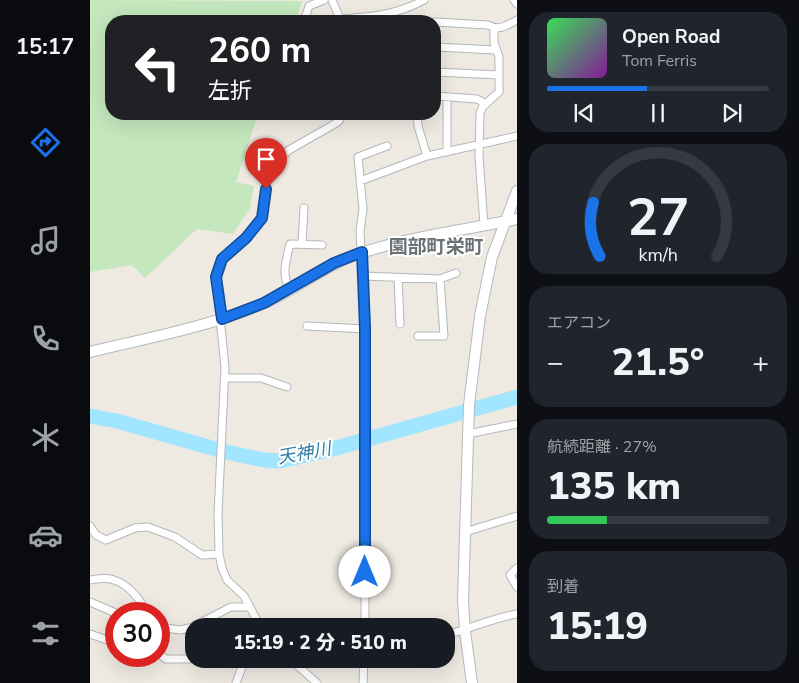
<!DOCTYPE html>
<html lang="ja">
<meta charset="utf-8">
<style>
:root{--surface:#171b24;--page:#20242c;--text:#f1f3f6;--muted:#9ea1a6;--line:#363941;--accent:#1a73e8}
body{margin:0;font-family:"Nunito Sans","Noto Sans JP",sans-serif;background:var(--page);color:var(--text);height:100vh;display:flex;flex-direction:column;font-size:19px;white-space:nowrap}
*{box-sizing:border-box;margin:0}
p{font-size:16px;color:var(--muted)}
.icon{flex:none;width:28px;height:28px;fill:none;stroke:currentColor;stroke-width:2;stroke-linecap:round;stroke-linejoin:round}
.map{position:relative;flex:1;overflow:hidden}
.drawer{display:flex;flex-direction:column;gap:12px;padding:12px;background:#0d0f14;width:282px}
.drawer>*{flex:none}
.banner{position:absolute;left:15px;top:15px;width:336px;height:105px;border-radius:20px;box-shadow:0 5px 20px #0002;background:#202124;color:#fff;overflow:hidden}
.speed{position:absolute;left:15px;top:602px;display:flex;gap:10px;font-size:25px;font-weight:700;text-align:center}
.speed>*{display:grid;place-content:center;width:65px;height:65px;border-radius:50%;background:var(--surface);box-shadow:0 5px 20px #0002;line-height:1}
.speed .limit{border:8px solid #d22;background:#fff;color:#111}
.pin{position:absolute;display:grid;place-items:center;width:42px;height:42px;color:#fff;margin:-51px -21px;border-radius:50% 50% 50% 0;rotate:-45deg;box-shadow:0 0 5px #0007}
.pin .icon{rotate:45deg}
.me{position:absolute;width:55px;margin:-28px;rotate:0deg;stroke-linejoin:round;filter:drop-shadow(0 0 4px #0008)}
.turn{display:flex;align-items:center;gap:18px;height:105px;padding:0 20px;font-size:22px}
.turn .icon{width:65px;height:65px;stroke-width:2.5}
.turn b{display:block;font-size:35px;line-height:42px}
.big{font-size:38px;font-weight:800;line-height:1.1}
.drawer .tile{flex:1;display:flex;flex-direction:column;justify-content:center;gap:8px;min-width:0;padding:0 18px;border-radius:20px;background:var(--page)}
.drawer .dial{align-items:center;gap:0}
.dial svg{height:130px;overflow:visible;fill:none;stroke:var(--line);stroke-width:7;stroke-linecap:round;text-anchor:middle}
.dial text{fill:var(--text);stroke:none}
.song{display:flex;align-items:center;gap:15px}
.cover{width:60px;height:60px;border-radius:8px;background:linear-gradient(135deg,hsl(130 70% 55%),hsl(290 70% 35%))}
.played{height:5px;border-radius:2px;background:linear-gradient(90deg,var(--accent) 45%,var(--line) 45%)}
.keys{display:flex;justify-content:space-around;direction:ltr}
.heat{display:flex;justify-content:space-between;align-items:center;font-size:28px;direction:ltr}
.charge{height:8px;border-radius:4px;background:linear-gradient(90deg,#34c759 27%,var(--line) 0)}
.trip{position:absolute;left:95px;top:618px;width:270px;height:50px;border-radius:20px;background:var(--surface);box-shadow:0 5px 20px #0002;font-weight:800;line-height:50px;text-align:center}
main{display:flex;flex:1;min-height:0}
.dock{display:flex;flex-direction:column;width:90px;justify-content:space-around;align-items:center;background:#090b0e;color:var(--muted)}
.dock .icon{width:35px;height:35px}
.dock .selected{color:var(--accent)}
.dock b{font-size:22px;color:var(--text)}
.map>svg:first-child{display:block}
.green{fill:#c4e7bd}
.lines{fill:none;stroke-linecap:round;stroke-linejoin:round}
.river{stroke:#a1e5ff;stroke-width:15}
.street-casing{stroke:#b3b7ba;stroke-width:9}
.secondary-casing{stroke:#b4b9bd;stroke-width:12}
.street{stroke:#fff;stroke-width:7}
.secondary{stroke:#fff;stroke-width:10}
.route-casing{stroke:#114b97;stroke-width:12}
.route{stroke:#1a73e8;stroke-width:9}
.labels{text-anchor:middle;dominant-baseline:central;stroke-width:4;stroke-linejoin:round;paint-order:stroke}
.water-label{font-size:18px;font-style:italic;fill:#347da4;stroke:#fff}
.quarter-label{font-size:19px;font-weight:bold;fill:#6b7276;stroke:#fff}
</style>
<main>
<nav class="dock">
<b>15:17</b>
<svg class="icon selected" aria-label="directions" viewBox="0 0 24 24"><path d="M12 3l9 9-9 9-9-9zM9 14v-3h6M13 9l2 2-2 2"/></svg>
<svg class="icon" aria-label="music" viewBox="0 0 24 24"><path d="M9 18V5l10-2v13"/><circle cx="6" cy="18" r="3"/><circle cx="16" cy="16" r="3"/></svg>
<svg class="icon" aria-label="phone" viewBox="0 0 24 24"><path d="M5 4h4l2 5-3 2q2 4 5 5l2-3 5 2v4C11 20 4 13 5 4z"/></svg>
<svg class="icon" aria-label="climate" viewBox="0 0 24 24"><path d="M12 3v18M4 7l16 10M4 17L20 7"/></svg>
<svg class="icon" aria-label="car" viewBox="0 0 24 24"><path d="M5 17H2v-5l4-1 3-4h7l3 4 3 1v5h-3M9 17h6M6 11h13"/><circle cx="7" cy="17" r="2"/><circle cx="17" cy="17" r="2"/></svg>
<svg class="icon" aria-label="filters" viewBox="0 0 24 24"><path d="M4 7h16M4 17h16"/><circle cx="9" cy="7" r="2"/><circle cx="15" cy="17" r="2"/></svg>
</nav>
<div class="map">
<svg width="427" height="683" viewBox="0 0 427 683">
<rect width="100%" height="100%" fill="#eeeae2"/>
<path class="green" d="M0,0L212,1L208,15L192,17L191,21H21V114H168L146,182L164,186L160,208L143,234L107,229L55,278L42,265L0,272Z"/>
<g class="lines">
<path class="river" d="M0,416L27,421L136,452L174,460L190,461L239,450L427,397"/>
<defs>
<path id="street" d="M242,0L251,21
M424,0L427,4
M250,19C280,17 307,15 334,0
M214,21L219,6L234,0
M345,22L398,25C409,31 416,26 427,20
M345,47L406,50
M345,72L409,75
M345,96L387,99L396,104
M357,98V152
M327,114L328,126L337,156
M270,181L337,156L427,136
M394,226L389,156L390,113L393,106L409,92V57L404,43V28
M212,244L214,208
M273,276L350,279L366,273
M308,278L310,324
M200,290C191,274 196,261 200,244L232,245
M217,326L275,329
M328,336H354L350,279
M134,378H171L197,387
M378,434L427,424
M0,526L6,535L16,540L45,528L58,527L85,537L112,555L129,554
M375,532L427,516
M427,568L420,575L427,587
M0,580C7,579 17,577 24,580C37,584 53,600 55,614
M0,602L28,614
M104,626L141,607H159
M170,626L154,596L137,580L132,568L129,554L128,513L135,368L126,277L132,259L156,238L172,218L178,175L184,164L199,150L248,122L253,114
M275,626V329L270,231L273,209L268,157L297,146
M69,627L90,630L104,627
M0,634L26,643
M356,635C380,629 402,618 427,614
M69,654L76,659H100L103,627
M200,659L227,683
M146,683L155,659
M273,683L274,659"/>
<path id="secondary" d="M0,352C57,338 118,327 172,304C208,289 237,263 274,252C323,236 376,230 427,219
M382,683L375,631L373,601L379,405L390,316L402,257L427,191"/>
</defs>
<use href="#street" class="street-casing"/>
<use href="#secondary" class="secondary-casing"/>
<use href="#street" class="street"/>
<use href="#secondary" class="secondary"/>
</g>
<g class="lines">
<defs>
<path id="route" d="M176,189L172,218L156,238L132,259L126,277L132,319L174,303L244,263L272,252L275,328V572"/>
</defs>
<use href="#route" class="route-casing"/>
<use href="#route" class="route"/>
</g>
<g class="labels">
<g class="water-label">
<text transform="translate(214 453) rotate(-10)">天神川</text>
</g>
<g class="quarter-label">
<text x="346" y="247">園部町栄町</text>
</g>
</g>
</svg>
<div class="speed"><div class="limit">30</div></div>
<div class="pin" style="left:176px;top:189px;background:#d93025"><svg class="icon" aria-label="arrive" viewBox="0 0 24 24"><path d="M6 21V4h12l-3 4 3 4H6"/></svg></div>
<svg class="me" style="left:275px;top:572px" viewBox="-20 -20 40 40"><circle r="19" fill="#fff"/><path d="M0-13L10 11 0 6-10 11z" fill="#1a73e8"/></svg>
<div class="trip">15:19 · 2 分 · 510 m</div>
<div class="banner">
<div class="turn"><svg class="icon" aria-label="left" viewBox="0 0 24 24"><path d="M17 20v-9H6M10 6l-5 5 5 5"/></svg><div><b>260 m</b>左折</div></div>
</div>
</div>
<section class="drawer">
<div class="tile">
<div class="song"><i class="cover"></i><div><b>Open Road</b><p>Tom Ferris</p></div></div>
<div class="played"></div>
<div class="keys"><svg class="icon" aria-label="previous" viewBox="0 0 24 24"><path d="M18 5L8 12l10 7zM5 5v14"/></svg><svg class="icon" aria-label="pause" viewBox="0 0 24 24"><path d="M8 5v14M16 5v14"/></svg><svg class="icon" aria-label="next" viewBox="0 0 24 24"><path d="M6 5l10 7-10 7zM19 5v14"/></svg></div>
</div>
<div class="tile dial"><svg viewBox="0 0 100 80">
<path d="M14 69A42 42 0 1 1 86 69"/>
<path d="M14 69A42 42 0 0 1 10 36" stroke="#1a73e8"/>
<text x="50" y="56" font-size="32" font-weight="700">27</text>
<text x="50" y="72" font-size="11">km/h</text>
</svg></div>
<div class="tile"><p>エアコン</p>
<div class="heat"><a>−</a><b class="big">21.5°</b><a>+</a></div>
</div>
<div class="tile"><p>航続距離 · 27%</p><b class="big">135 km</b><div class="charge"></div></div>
<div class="tile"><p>到着</p><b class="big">15:19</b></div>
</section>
</main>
